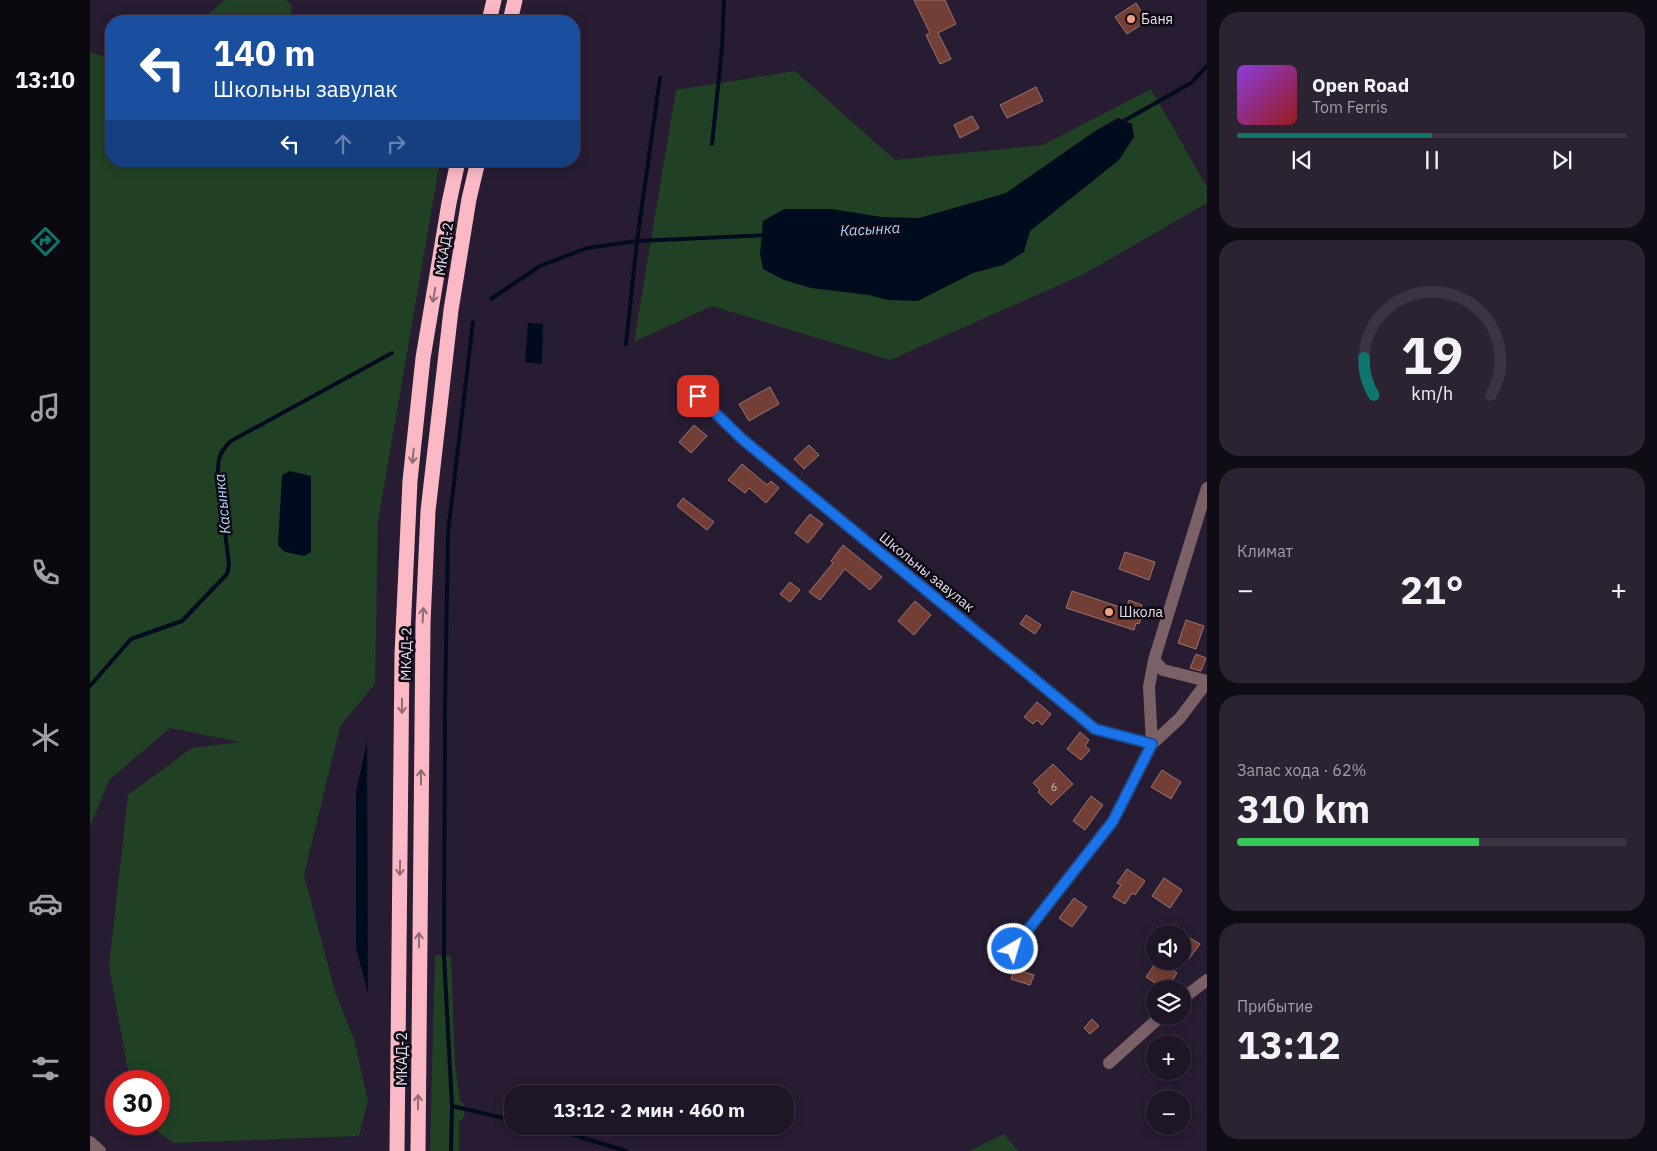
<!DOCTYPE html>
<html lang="ru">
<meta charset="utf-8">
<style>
:root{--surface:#1e1526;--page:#2b2232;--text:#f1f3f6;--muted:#a19fa7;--line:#3c3443;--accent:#0f766e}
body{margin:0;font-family:"IBM Plex Sans",sans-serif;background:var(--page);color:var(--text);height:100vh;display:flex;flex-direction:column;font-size:19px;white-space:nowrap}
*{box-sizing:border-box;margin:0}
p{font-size:16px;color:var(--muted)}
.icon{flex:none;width:28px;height:28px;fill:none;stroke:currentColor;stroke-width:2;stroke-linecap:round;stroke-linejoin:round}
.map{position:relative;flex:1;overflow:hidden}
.panel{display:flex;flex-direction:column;gap:12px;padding:12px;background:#100c15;width:450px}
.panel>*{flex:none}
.guide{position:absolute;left:15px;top:15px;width:475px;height:152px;border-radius:20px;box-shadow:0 2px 12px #0003,0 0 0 1px var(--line);background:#1a4fa0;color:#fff;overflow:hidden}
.buttons{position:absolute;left:1056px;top:925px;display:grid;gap:10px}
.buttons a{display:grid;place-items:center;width:45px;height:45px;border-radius:50%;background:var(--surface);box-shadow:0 2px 12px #0003,0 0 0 1px var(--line);font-size:25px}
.speed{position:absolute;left:15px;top:1070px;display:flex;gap:10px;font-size:25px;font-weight:700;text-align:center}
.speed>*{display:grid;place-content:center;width:65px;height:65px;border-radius:50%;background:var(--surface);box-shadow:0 2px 12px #0003,0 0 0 1px var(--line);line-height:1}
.speed .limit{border:8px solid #d22;background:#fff;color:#111}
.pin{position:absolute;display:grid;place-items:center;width:42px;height:42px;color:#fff;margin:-21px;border-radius:10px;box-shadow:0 2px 8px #0006}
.me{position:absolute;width:55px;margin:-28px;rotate:38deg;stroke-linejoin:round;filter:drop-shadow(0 0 4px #0008)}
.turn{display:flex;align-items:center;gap:18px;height:105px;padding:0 25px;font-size:22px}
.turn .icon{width:65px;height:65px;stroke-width:2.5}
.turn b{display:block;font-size:35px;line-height:42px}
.lanes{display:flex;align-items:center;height:48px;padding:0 25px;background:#0003;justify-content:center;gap:25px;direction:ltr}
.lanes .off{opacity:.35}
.big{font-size:38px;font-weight:700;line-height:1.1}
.panel .widget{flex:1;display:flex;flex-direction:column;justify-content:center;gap:8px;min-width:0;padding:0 18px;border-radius:20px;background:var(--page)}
.panel .dial{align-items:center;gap:0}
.dial svg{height:130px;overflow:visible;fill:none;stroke:var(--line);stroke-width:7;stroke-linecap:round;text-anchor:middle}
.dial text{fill:var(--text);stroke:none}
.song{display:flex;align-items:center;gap:15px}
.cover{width:60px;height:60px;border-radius:8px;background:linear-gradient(135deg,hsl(270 70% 55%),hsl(0 70% 35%))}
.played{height:5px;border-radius:2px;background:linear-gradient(90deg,var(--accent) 50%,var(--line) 50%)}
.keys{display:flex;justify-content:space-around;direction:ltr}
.heat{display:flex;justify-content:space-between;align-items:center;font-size:28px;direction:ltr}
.charge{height:8px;border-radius:4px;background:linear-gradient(90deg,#34c759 62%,var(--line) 0)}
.trip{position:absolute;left:414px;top:1085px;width:290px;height:50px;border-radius:20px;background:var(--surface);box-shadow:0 2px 12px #0003,0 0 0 1px var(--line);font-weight:700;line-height:50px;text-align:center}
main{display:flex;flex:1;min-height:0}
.menu{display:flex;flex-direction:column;width:90px;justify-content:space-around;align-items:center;background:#0c080f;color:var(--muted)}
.menu .icon{width:35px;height:35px}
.menu .current{color:var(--accent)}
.menu b{font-size:22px;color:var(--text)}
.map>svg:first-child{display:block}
.green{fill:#214124}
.water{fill:#000c1e}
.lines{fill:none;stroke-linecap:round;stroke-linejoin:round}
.stream{stroke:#000c1e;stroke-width:4}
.building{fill:#733e35;stroke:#97756f}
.minor{stroke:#7b6166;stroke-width:12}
.highway{stroke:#fab9c4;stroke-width:15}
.oneway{stroke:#906a74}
.route-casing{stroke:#114b97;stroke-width:12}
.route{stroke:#1a73e8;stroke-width:9}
.poi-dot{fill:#f39f82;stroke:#0e0913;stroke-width:2}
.labels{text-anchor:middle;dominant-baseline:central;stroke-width:5;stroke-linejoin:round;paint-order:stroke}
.number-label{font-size:11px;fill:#c8b6bf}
.poi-label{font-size:14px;fill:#e5deed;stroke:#0e0913;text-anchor:start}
.street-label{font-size:14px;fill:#e5deed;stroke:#0e0913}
.water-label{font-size:15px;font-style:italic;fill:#b1d5fa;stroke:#0e0913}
</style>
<main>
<nav class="menu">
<b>13:10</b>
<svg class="icon current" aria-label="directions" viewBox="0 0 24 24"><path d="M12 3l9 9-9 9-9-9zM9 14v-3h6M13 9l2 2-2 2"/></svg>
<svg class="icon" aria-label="music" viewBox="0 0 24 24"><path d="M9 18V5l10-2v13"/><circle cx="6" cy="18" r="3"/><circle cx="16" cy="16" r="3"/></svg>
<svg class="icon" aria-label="phone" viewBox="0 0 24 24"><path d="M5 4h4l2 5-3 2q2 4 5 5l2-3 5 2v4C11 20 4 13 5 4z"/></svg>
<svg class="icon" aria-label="climate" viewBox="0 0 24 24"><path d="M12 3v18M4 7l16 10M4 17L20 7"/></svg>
<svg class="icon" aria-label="car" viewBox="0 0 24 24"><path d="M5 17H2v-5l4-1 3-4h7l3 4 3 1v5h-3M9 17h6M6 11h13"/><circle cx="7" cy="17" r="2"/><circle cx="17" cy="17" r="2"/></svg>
<svg class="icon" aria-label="filters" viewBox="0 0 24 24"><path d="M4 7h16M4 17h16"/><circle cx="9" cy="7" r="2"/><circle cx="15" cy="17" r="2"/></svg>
</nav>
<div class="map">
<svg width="1117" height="1151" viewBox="0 0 1117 1151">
<rect width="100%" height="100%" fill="#281c33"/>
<path class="green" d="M135,0H197L202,6L200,21H110Z
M0,52L21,59V161H350L288,521L285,684L250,726L214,875L245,992L264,1039L278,1101L269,1136L83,1143L58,1124H69V1081H40L19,966L38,795L102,748L150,742L80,728L19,780L0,827Z
M705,71L805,160L953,145L1061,89L1117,187V203L994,274L800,360L622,306L544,342L586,90Z
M345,955L361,956L365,1064L370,1101L374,1104V1117L369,1122V1151H340Z
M914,1134L928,1151H879Z"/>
<path class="water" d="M1028,118L1042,124L1044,137L1029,160L940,231L934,252L913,265L883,273L828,301L797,300L779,295L721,288L694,280L673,269L670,254L673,221L694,209H742L792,217L829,218L916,193L1005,131Z
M438,323L453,324L452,364L435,362Z
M200,471L221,476V552L214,556L195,552L188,545L192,475Z
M277,742L278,993L266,948V792Z"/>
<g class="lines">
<path class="stream" d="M1032,122L1101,83L1117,66
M622,144L632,48L634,0
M401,299L450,266L497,248L547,241L677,235
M536,344L547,241L570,78
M0,686L41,639L92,621L137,574L139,565L128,472C128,457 130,452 141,441L302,353
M362,1106L422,1120
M448,1126L477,1133L536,1151
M361,1151L362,1106L354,956L355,708L358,533L383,322"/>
</g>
<path class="building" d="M824,0H855L866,24L848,33L861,59L850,64L836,35L840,33Z
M1046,3L1057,21L1037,34L1025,17Z
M946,87L953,101L917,118L910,105Z
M882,116L889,128L870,138L864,125Z
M680,387L689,404L659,421L649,404Z
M604,425L617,436L601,453L589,442Z
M719,445L729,455L714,469L704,459Z
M652,464L677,485L681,481L689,488L676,503L659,488L655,493L638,480Z
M593,498L624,522L617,530L587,506Z
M720,514L733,524L718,543L705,533Z
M753,545L792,577L780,590L755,569L730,600L719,592L743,563L741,561Z
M1035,552L1065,562L1059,580L1029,569Z
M700,582L710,590L700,602L690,594Z
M982,591L1036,609L1039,600L1052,605L1049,614L1052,615L1049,624L1046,623L1044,630L976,608Z
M825,601L841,615L824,635L808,621Z
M936,615L951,625L945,634L930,624Z
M1096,620L1114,626L1106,649L1088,643Z
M1106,654L1116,658L1111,671L1100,668Z
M947,702L961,714L952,725L947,720L943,724L934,717Z
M990,732L999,740L995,746L1000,750L991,760L977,749Z
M963,764L983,784L961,805L948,792L950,790L943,783Z
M1072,770L1091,782L1081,799L1061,787Z
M1001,796L1013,805L995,830L983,821Z
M1037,869L1055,881L1045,895L1042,893L1035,904L1023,897L1031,885L1027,883Z
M1074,878L1092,890L1080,908L1062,896Z
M984,898L997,907L982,927L969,918Z
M1092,933L1110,944L1099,959L1092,955Z
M1067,961H1069L1087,973L1077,989H1074L1056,977Z
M924,969L944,975L940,985L921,979Z
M1002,1019L1009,1026L1000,1034L994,1028Z"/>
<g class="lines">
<path class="minor" d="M608,396L652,439L1005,729L1062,744
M1064,660L1073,670L1117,681
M1062,744L1090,718L1117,682
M923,949L1023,821L1062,744L1059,687L1064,660L1117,488
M1092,999L1117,980
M1019,1063L1071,1016
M0,1142L10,1151"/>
<path class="highway" d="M399,21L404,0
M420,21L425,0
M307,1151L312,654L320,481L333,358L359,203L368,161
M328,1151L333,623L338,511L361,310L379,199L388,161"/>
</g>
<defs><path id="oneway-shaft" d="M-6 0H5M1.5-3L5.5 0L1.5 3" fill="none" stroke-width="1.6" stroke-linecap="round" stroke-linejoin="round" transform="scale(1.25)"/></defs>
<g class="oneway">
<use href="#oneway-shaft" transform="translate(344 295) rotate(100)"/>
<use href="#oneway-shaft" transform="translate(323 456) rotate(96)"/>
<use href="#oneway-shaft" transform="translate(333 615) rotate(-87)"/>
<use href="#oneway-shaft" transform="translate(312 706) rotate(90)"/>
<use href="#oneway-shaft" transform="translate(331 777) rotate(-90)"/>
<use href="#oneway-shaft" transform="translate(310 868) rotate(91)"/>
<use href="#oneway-shaft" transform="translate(329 940) rotate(-90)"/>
<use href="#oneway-shaft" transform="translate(328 1102) rotate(-90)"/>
</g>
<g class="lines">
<defs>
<path id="route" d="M608,396L652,439L1005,729L1062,744L1023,821L923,949"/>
</defs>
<use href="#route" class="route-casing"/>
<use href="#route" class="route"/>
</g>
<g class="poi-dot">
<circle cx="1041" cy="19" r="5"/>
<circle cx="1019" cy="612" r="5"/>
</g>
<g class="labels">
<g class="number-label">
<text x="964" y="787">6</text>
</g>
<g class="poi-label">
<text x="1051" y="19">Баня</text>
<text x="1029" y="612">Школа</text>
</g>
<g class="street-label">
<text transform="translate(354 249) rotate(-81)">МКАД-2</text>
<text transform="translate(837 572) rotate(39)">Школьны завулак</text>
<text transform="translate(316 654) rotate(-89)">МКАД-2</text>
<text transform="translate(312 1059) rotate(-90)">МКАД-2</text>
</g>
<g class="water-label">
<text transform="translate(780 229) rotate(-3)">Касынка</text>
<text transform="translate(132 504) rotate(-96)">Касынка</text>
</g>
</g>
</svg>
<div class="buttons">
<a><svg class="icon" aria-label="sound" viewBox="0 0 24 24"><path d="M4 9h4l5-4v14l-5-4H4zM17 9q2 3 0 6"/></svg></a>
<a><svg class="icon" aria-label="layers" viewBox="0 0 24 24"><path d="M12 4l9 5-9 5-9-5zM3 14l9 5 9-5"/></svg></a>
<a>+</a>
<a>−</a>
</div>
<div class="speed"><div class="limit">30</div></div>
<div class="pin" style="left:608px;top:396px;background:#d93025"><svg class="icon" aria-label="arrive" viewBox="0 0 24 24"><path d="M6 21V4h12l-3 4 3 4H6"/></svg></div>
<svg class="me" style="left:923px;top:949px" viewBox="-20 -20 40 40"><circle r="17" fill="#1a73e8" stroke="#fff" stroke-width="3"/><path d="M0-11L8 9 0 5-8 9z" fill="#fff"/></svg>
<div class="trip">13:12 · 2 мин · 460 m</div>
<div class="guide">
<div class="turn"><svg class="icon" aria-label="left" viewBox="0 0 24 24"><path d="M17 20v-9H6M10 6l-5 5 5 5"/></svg><div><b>140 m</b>Школьны завулак</div></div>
<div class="lanes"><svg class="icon" aria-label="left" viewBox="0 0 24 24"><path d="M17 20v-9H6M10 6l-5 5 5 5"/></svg><svg class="icon off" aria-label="ahead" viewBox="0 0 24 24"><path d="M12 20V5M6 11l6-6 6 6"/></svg><svg class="icon off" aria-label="right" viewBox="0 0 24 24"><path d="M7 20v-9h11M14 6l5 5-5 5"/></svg></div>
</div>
</div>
<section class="panel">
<div class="widget">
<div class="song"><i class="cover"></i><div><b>Open Road</b><p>Tom Ferris</p></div></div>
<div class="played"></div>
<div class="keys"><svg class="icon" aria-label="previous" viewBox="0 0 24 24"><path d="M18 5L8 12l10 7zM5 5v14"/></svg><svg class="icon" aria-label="pause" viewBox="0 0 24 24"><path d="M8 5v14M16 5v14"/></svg><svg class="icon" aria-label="next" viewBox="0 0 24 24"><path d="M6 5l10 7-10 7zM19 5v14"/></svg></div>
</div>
<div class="widget dial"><svg viewBox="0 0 100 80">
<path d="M14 69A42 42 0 1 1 86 69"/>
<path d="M14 69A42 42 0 0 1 8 46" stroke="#0f766e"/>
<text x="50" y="56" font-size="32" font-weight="700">19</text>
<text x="50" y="72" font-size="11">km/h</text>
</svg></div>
<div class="widget"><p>Климат</p>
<div class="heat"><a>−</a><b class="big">21°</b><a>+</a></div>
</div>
<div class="widget"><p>Запас хода · 62%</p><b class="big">310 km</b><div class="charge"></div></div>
<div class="widget"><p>Прибытие</p><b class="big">13:12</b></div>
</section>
</main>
